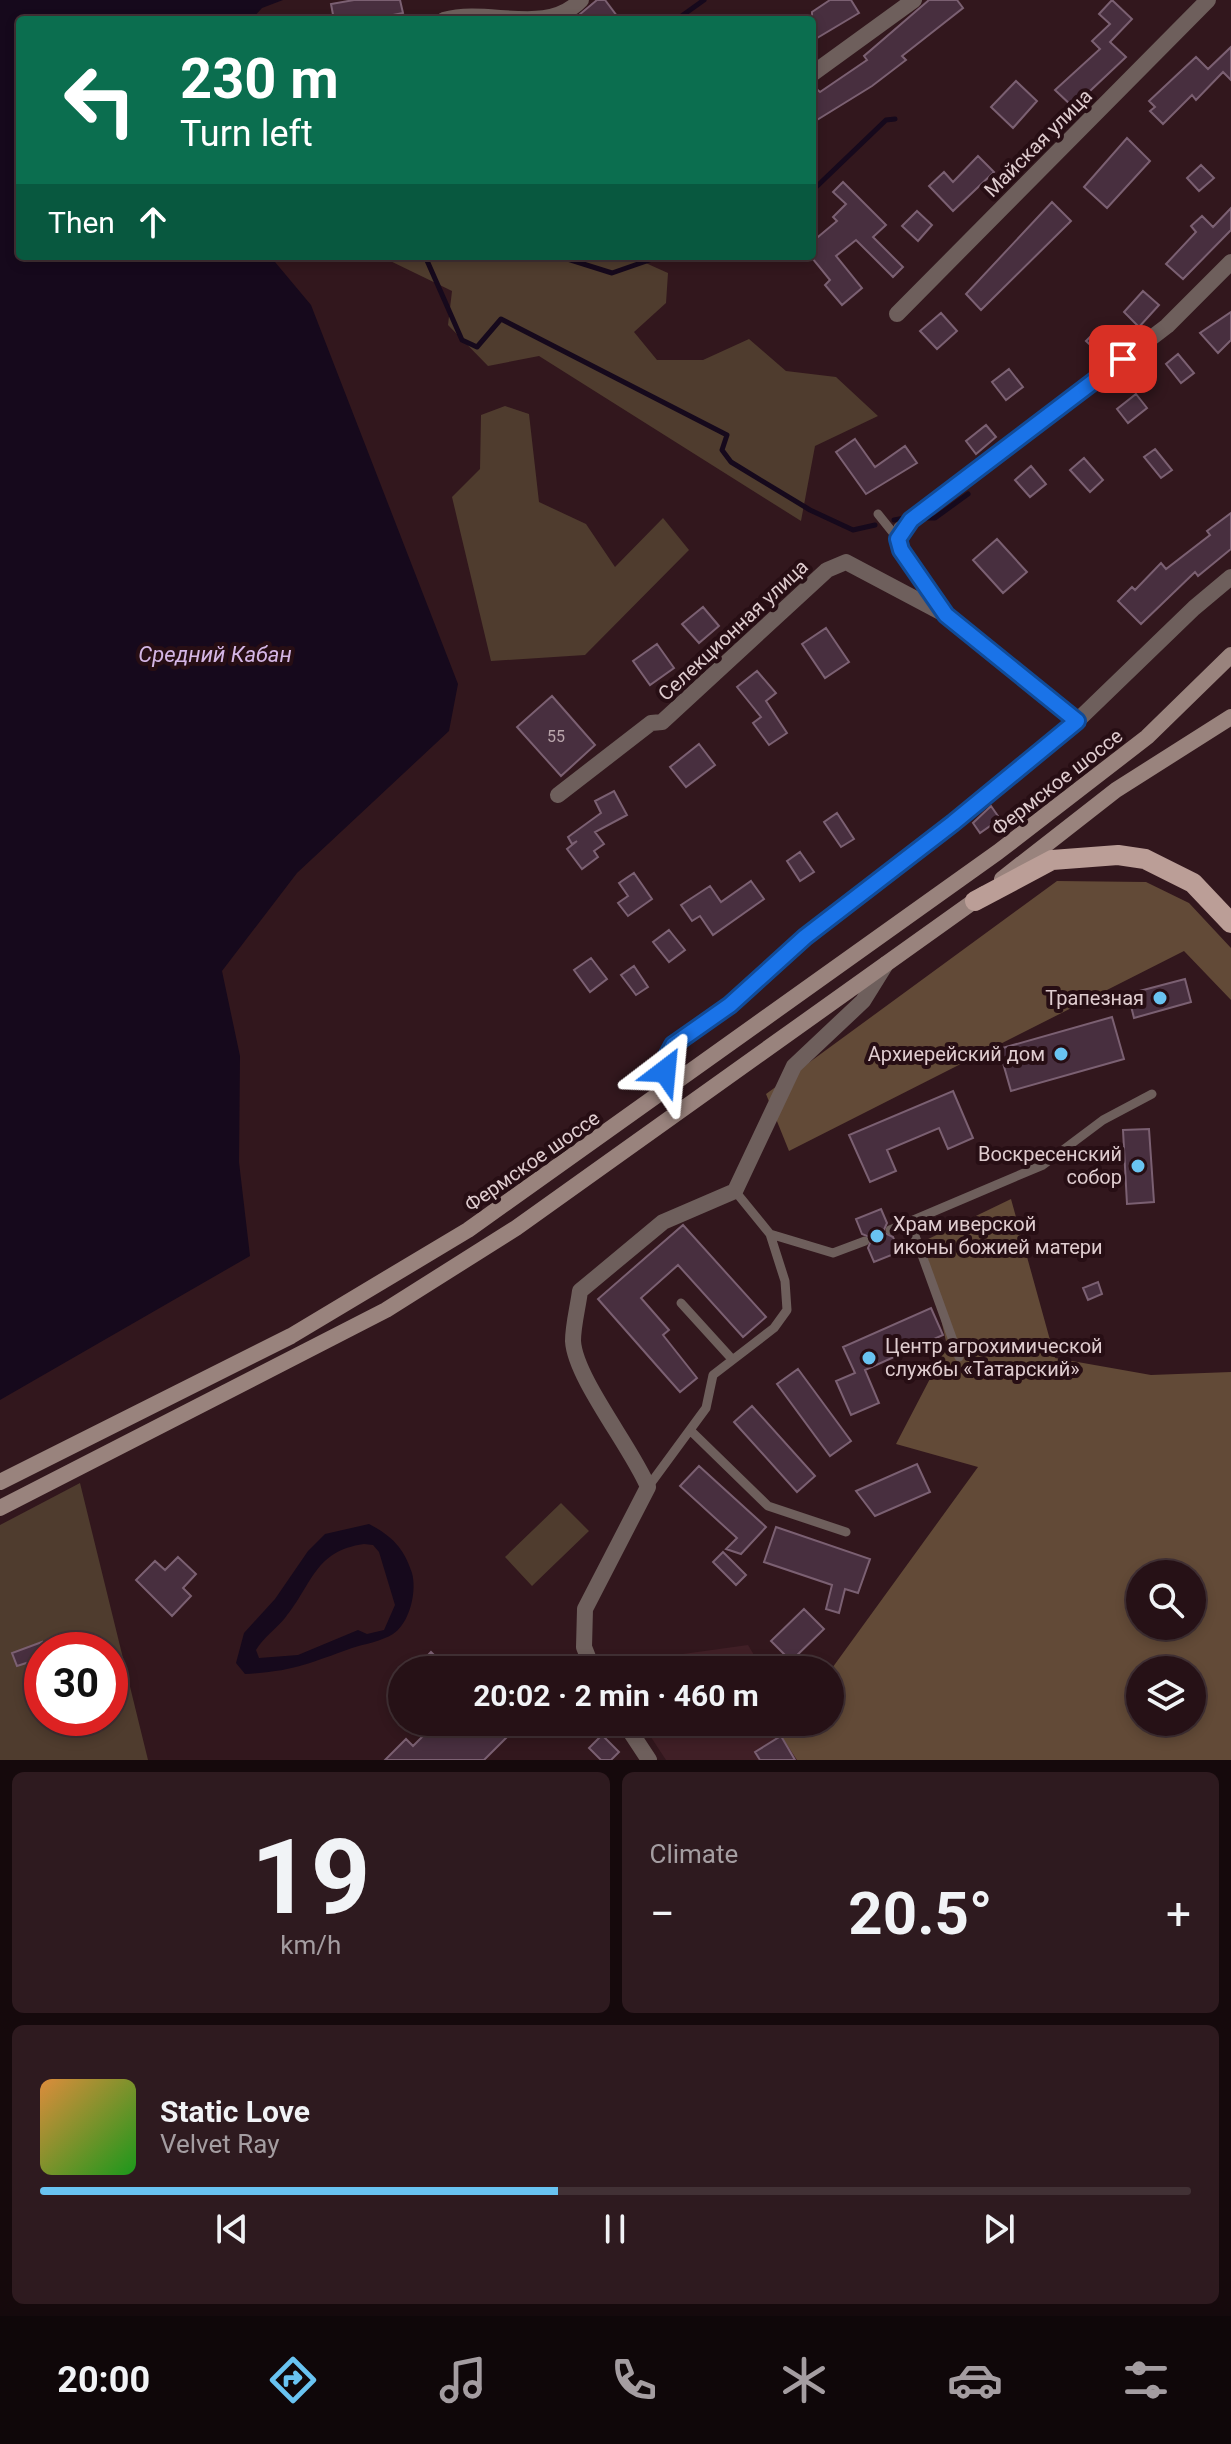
<!DOCTYPE html>
<meta charset="utf-8">
<style>
:root{--surface:#261116;--page:#2e1a1f;--text:#f1f3f6;--muted:#a49da1;--line:#423135;--accent:#69c3f1}
body{margin:0;font-family:Roboto,sans-serif;background:var(--page);color:var(--text);height:100vh;display:flex;flex-direction:column;font-size:30px;white-space:nowrap}
*{box-sizing:border-box;margin:0}
p{font-size:26px;color:var(--muted)}
.icon{flex:none;width:44px;height:44px;fill:none;stroke:currentColor;stroke-width:2;stroke-linecap:round;stroke-linejoin:round}
.map{position:relative;height:1760px;overflow:hidden}
.side{display:flex;flex-direction:column;gap:12px;padding:12px;background:#15090c;flex:1}
.side>*{flex:none}
.top-card{position:absolute;left:16px;top:16px;width:800px;height:244px;border-radius:8px;box-shadow:0 4px 12px #0003,0 0 0 2px var(--line);background:#0b6e4f;color:#fff;overflow:hidden}
.tools{position:absolute;left:1126px;top:1560px;display:grid;gap:16px}
.tools a{display:grid;place-items:center;width:80px;height:80px;border-radius:50%;background:var(--surface);box-shadow:0 4px 12px #0003,0 0 0 2px var(--line);font-size:40px}
.speed{position:absolute;left:24px;top:1632px;display:flex;gap:16px;font-size:40px;font-weight:700;text-align:center}
.speed>*{display:grid;place-content:center;width:104px;height:104px;border-radius:50%;background:var(--surface);box-shadow:0 4px 12px #0003,0 0 0 2px var(--line);line-height:1}
.speed .limit{border:12px solid #d22;background:#fff;color:#111}
.pin{position:absolute;display:grid;place-items:center;width:68px;height:68px;color:#fff;margin:-34px;border-radius:16px;box-shadow:0 4px 12px #0006}
.me{position:absolute;width:88px;margin:-44px;rotate:29deg;stroke-linejoin:round;filter:drop-shadow(0 0 6px #0008)}
.turn{display:flex;align-items:center;gap:28px;height:168px;padding:0 32px;font-size:36px}
.turn .icon{width:104px;height:104px;stroke-width:2.5}
.turn b{display:block;font-size:56px;line-height:68px}
.then{display:flex;align-items:center;height:76px;padding:0 32px;background:#0003;gap:16px;font-size:30px}
.big{font-size:60px;font-weight:700;line-height:1.1}
.side .card{flex:1;display:flex;flex-direction:column;justify-content:center;gap:12px;min-width:0;padding:0 28px;border-radius:12px;background:var(--page)}
.side .dial{align-items:center;gap:0}
.dial b{font-size:104px;line-height:1}
.song{display:flex;align-items:center;gap:24px}
.cover{width:96px;height:96px;border-radius:12px;background:linear-gradient(135deg,hsl(30 70% 55%),hsl(120 70% 35%))}
.played{height:8px;border-radius:4px;background:linear-gradient(90deg,var(--accent) 45%,var(--line) 45%)}
.keys{display:flex;justify-content:space-around;direction:ltr}
.heat{display:flex;justify-content:space-between;align-items:center;font-size:44px;direction:ltr}
.side .tiles{flex:1;display:grid;gap:12px;grid-template-columns:1fr 1fr}
.card:last-child{grid-column:span 2}
.trip{position:absolute;left:388px;top:1656px;width:456px;height:80px;border-radius:40px;background:var(--surface);box-shadow:0 4px 12px #0003,0 0 0 2px var(--line);font-weight:700;line-height:80px;text-align:center}
.tabs{display:flex;height:128px;justify-content:space-around;align-items:center;background:#0f0709;color:var(--muted)}
.tabs .icon{width:56px;height:56px}
.tabs .on{color:var(--accent)}
.tabs b{font-size:36px;color:var(--text)}
.map>svg:first-child{display:block}
.built{fill:#401f26}
.green{fill:#4f3c2e;fill-rule:evenodd}
.forest{fill:#624a37;fill-rule:evenodd}
.water{fill:#16091c;fill-rule:evenodd}
.lines{fill:none;stroke-linecap:round;stroke-linejoin:round}
.stream{stroke:#16091c;stroke-width:5}
.building{fill:#482f3f;stroke:#7b6072;stroke-width:2}
.service{stroke:#6e5f5c;stroke-width:9}
.minor{stroke:#6e5f5c;stroke-width:16}
.secondary{stroke:#99837d;stroke-width:16}
.primary{stroke:#bb9e97;stroke-width:20}
.route-casing{stroke:#114b97;stroke-width:20}
.route{stroke:#1a73e8;stroke-width:14}
.poi-dot{fill:#69c3f1;stroke:#270e14;stroke-width:3}
.labels{text-anchor:middle;dominant-baseline:central;stroke-width:8;stroke-linejoin:round;paint-order:stroke}
.number-label{font-size:16px;fill:#b9a5ab}
.street-label{font-size:20px;fill:#dfcccf;stroke:#270e14}
.poi-label{font-size:20px;fill:#dfcccf;stroke:#270e14;text-anchor:end}
.water-label{font-size:22px;font-style:italic;fill:#d4b6e5;stroke:#270e14}
</style>
<div class="map">
<svg width="1231" height="1760" viewBox="0 0 1231 1760">
<rect width="100%" height="100%" fill="#32171d"/>
<path class="built" d="M748,1645L763,1670H650L654,1658Z
M641,1722H795L819,1760H666Z"/>
<path class="green" d="M380,256H630L668,273L666,303L634,332L657,360H703L749,339L786,371L836,377L878,416L815,446L801,521L539,356L488,366L448,325L452,291Z
M505,406L529,414L539,502L586,524L615,567L663,518L689,550L585,655L491,661L452,497L480,469L481,415Z
M80,1483L148,1760H0V1525ZM42,1650H110V1718H42Z
M561,1503L589,1531L532,1586L505,1557Z"/>
<path class="forest" d="M1057,881L1146,882L1189,903L1231,948V1000L1184,951L789,1151L766,1094Z
M1011,1199L1055,1358L1151,1375L1231,1372V1760H797L782,1737L793,1722H830V1671L978,1467L896,1444L947,1346L924,1241ZM1140,1574H1192V1626H1140ZM1140,1670H1192V1722H1140Z"/>
<path class="water" d="M0,0H283L262,8L251,20H20V256H270L311,305L458,684L449,731L297,873L222,971L240,1056L239,1162L250,1256L0,1400Z
M369,1524C392,1536 404,1548 412,1573C417,1591 410,1623 393,1634C382,1641 365,1644 352,1648C307,1664 295,1671 245,1674L236,1663L244,1633L275,1599L308,1551L325,1534ZM364,1544L373,1545L379,1552L395,1605L384,1630L367,1634L358,1630L298,1655L259,1658L256,1650C264,1637 276,1629 285,1618C313,1584 314,1551 364,1544Z"/>
<g class="lines">
<path class="stream" d="M676,20L704,0
M812,191L886,120L895,119
M425,256L462,340L477,347L501,319L727,435L722,450L731,462L810,510L853,530L875,525
M558,256L612,273L661,256
M924,518H935L968,494
M894,520L905,518"/>
</g>
<path class="building" d="M354,0H400L403,13L368,20H334L331,4Z
M597,0H605L620,20H573Z
M830,0H851L859,13L812,41V12Z
M929,0H957L963,8L902,56L906,60L872,86L812,123V85L820,92L867,60L864,56Z
M1112,0L1132,19L1110,42L1126,57L1073,107L1055,90L1100,49L1092,41L1110,24L1099,14Z
M1231,47V80L1223,72L1196,100L1192,95L1163,124L1150,111L1155,107L1149,101L1196,57L1208,69Z
M1016,81L1037,101L1013,128L991,107Z
M1127,138L1150,161L1107,208L1084,187Z
M978,156L994,172L953,211L929,186L944,172L953,182Z
M1201,165L1214,178L1199,191L1187,178Z
M843,182L886,225L873,237L903,267L893,277L856,240L836,256L862,288L842,305L825,285L830,280L812,258V242L837,221L833,217L846,204L833,192Z
M1052,202L1071,221L981,310L966,294Z
M1231,208V230L1183,279L1166,264L1196,232L1191,226L1202,216L1213,227Z
M917,211L932,225L918,241L902,226Z
M1143,291L1159,305L1139,327L1124,312Z
M1231,312V340L1218,353L1200,333Z
M941,313L957,331L937,349L920,331Z
M1099,328L1115,345L1103,357L1086,341Z
M1178,354L1194,373L1181,383L1166,364Z
M1009,369L1023,387L1006,400L992,382Z
M1136,394L1147,408L1128,423L1117,409Z
M986,425L996,437L976,454L966,441Z
M855,439L875,467L905,446L917,463L866,494L836,452Z
M1155,449L1172,470L1161,478L1144,457Z
M1084,458L1103,480L1090,492L1070,470Z
M1031,466L1046,484L1030,497L1015,480Z
M1231,513V549L1198,576L1195,572L1141,624L1118,601L1132,587L1135,590L1161,563L1166,569L1210,535L1207,531Z
M997,539L1027,572L1003,593L973,560Z
M703,607L719,626L699,643L682,624Z
M826,628L849,662L825,678L802,644Z
M657,644L674,668L650,685L633,661Z
M757,671L776,693L766,701L787,733L769,745L753,723L761,717L737,687Z
M552,696L595,745L561,776L517,727Z
M699,744L715,765L686,787L670,767Z
M614,791L627,815L595,832L604,844L594,851L598,857L582,869L567,849L577,841L572,844L568,837L601,813L595,801Z
M991,806L1000,819L980,833L973,823Z
M837,813L854,839L841,847L824,822Z
M800,852L814,872L800,881L787,861Z
M634,873L652,899L628,916L618,903L628,896L619,883Z
M751,881L764,899L713,935L700,916L692,921L681,905L710,886L721,902Z
M669,930L685,950L669,962L653,942Z
M591,958L607,979L590,992L574,970Z
M634,966L648,987L636,995L621,975Z
M1185,979L1191,1002L1134,1018L1128,994Z
M1112,1017L1124,1059L1011,1091L999,1049Z
M953,1091L973,1138L948,1149L939,1128L887,1150L896,1171L870,1182L849,1135Z
M1149,1129L1154,1202L1127,1204L1123,1130Z
M881,1209L887,1223L883,1232L893,1237L899,1252L874,1262L868,1248L872,1238L862,1234L856,1219Z
M683,1225L766,1317L743,1337L678,1265L641,1298L669,1330L663,1335L697,1378L680,1392L598,1299Z
M1098,1282L1102,1294L1088,1300L1083,1288Z
M931,1308L943,1335L865,1370L879,1403L851,1415L836,1381L855,1373L843,1347Z
M798,1369L851,1441L830,1456L777,1384Z
M752,1406L815,1476L797,1492L734,1422Z
M917,1464L930,1492L875,1516L856,1491Z
M699,1466L766,1527L741,1554L726,1549L737,1538L680,1486Z
M776,1527L870,1559L858,1593L845,1589L839,1613L826,1609L832,1585L764,1562Z
M723,1552L746,1575L736,1585L713,1562Z
M178,1557L196,1574L183,1588L191,1596L172,1616L136,1580L155,1561L165,1570Z
M804,1609L824,1629L791,1661L771,1641Z
M42,1642V1658L17,1666L12,1653Z
M431,1652L449,1670H414Z
M437,1722H496L509,1735L484,1760H385L406,1739L413,1746Z
M602,1735L619,1752L611,1760H601L589,1748Z
M781,1736L795,1760H760L755,1752Z"/>
<g class="lines">
<path class="service" d="M878,514L898,539
M735,1191L770,1234L833,1253L865,1241
M910,1222L959,1357
M890,1230L1043,1165L1103,1120L1152,1094
M681,1303L731,1358
M691,1431L768,1506L846,1532
M648,1487L706,1408L713,1375L774,1328L787,1310L785,1281L770,1234"/>
<path class="minor" d="M444,20C489,7 545,37 581,0
M812,74L914,0
M897,314L1208,0
M943,611L901,550L898,539L901,529L1167,326L1231,262
M558,795L651,723L662,722L827,570L846,562L946,615L1077,721
M675,1085L665,1071L666,1058L673,1045L730,1005L805,937L953,823L1077,721L1194,608L1231,577
M593,1670L584,1647L585,1609L648,1487C632,1448 575,1378 573,1341C573,1325 578,1307 580,1291L663,1222L735,1191L794,1066L863,1001L886,964
M624,1722L649,1760"/>
<path class="secondary" d="M1002,879L1116,790L1231,717
M0,1482L291,1336L468,1230L998,852L1147,737L1231,655
M0,1508L386,1310L516,1228L984,894"/>
<path class="primary" d="M975,901L1052,860L1118,855L1145,859L1193,883L1231,923"/>
</g>
<g class="lines">
<defs>
<path id="route" d="M665,1071L666,1058L673,1045L730,1005L805,937L953,823L1077,721L946,615L901,550L898,539L911,520L1123,359"/>
</defs>
<use href="#route" class="route-casing"/>
<use href="#route" class="route"/>
</g>
<g class="poi-dot">
<circle cx="1160" cy="998" r="8"/>
<circle cx="1061" cy="1054" r="8"/>
<circle cx="1138" cy="1166" r="8"/>
<circle cx="877" cy="1236" r="8"/>
<circle cx="869" cy="1358" r="8"/>
</g>
<g class="labels">
<g class="number-label">
<text x="556" y="736">55</text>
</g>
<g class="street-label">
<text transform="translate(1038 143) rotate(-45)">Майская улица</text>
<text transform="translate(733 630) rotate(-43)">Селекционная улица</text>
<text transform="translate(1057 782) rotate(-38)">Фермское шоссе</text>
<text transform="translate(532 1161) rotate(-35)">Фермское шоссе</text>
</g>
<g class="poi-label">
<text x="1144" y="998">Трапезная</text>
<text x="1045" y="1054">Архиерейский дом</text>
<text x="1122" y="1154">Воскресенский<tspan x="1122" dy="23">собор</tspan></text>
<text x="893" y="1224" text-anchor="start">Храм иверской<tspan x="893" dy="23">иконы божией матери</tspan></text>
<text x="885" y="1346" text-anchor="start">Центр агрохимической<tspan x="885" dy="23">службы «Татарский»</tspan></text>
</g>
<g class="water-label">
<text x="215" y="654">Средний Кабан</text>
</g>
</g>
</svg>
<div class="tools">
<a><svg class="icon" aria-label="search" viewBox="0 0 24 24"><circle cx="10" cy="10" r="6"/><path d="M15 15l6 6"/></svg></a>
<a><svg class="icon" aria-label="layers" viewBox="0 0 24 24"><path d="M12 4l9 5-9 5-9-5zM3 14l9 5 9-5"/></svg></a>
</div>
<div class="speed"><div class="limit">30</div></div>
<div class="pin" style="left:1123px;top:359px;background:#d93025"><svg class="icon" aria-label="arrive" viewBox="0 0 24 24"><path d="M6 21V4h12l-3 4 3 4H6"/></svg></div>
<svg class="me" style="left:665px;top:1071px" viewBox="-20 -20 40 40"><path d="M0-17L14 15 0 8-14 15z" fill="#1a73e8" stroke="#fff" stroke-width="4"/></svg>
<div class="trip">20:02 · 2 min · 460 m</div>
<div class="top-card">
<div class="turn"><svg class="icon" aria-label="left" viewBox="0 0 24 24"><path d="M17 20v-9H6M10 6l-5 5 5 5"/></svg><div><b>230 m</b>Turn left</div></div>
<div class="then">Then<svg class="icon" aria-label="ahead" viewBox="0 0 24 24"><path d="M12 20V5M6 11l6-6 6 6"/></svg></div>
</div>
</div>
<section class="side">
<div class="tiles">
<div class="card dial"><b>19</b><p>km/h</p></div>
<div class="card"><p>Climate</p>
<div class="heat"><a>−</a><b class="big">20.5°</b><a>+</a></div>
</div>
<div class="card">
<div class="song"><i class="cover"></i><div><b>Static Love</b><p>Velvet Ray</p></div></div>
<div class="played"></div>
<div class="keys"><svg class="icon" aria-label="previous" viewBox="0 0 24 24"><path d="M18 5L8 12l10 7zM5 5v14"/></svg><svg class="icon" aria-label="pause" viewBox="0 0 24 24"><path d="M8 5v14M16 5v14"/></svg><svg class="icon" aria-label="next" viewBox="0 0 24 24"><path d="M6 5l10 7-10 7zM19 5v14"/></svg></div>
</div>
</div>
</section>
<nav class="tabs">
<b>20:00</b>
<svg class="icon on" aria-label="directions" viewBox="0 0 24 24"><path d="M12 3l9 9-9 9-9-9zM9 14v-3h6M13 9l2 2-2 2"/></svg>
<svg class="icon" aria-label="music" viewBox="0 0 24 24"><path d="M9 18V5l10-2v13"/><circle cx="6" cy="18" r="3"/><circle cx="16" cy="16" r="3"/></svg>
<svg class="icon" aria-label="phone" viewBox="0 0 24 24"><path d="M5 4h4l2 5-3 2q2 4 5 5l2-3 5 2v4C11 20 4 13 5 4z"/></svg>
<svg class="icon" aria-label="climate" viewBox="0 0 24 24"><path d="M12 3v18M4 7l16 10M4 17L20 7"/></svg>
<svg class="icon" aria-label="car" viewBox="0 0 24 24"><path d="M5 17H2v-5l4-1 3-4h7l3 4 3 1v5h-3M9 17h6M6 11h13"/><circle cx="7" cy="17" r="2"/><circle cx="17" cy="17" r="2"/></svg>
<svg class="icon" aria-label="filters" viewBox="0 0 24 24"><path d="M4 7h16M4 17h16"/><circle cx="9" cy="7" r="2"/><circle cx="15" cy="17" r="2"/></svg>
</nav>
